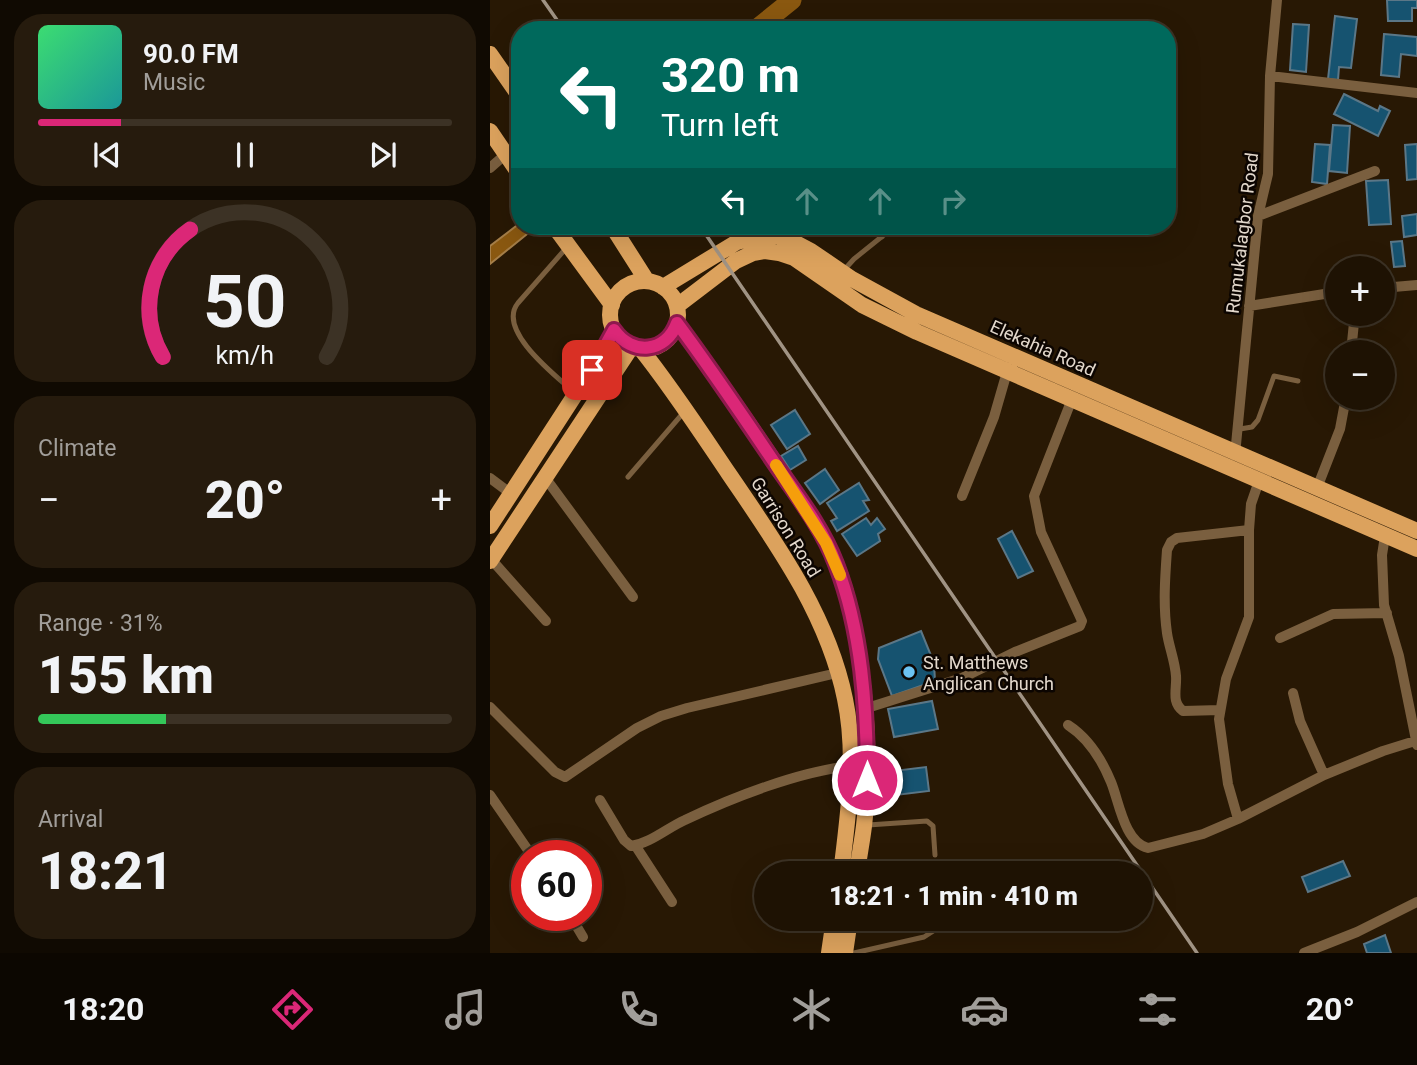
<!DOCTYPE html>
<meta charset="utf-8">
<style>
:root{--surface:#1e1203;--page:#261b0d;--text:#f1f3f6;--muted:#a19e9a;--line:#3c3225;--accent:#db2777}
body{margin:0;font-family:Roboto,sans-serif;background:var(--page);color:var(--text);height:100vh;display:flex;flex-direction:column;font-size:26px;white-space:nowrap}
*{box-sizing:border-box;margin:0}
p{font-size:23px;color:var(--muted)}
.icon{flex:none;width:38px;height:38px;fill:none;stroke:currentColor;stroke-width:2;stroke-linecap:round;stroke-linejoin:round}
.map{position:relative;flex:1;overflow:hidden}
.sheet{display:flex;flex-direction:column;gap:14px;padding:14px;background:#100a02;width:490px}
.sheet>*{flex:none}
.banner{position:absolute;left:21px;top:21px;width:665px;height:214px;border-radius:28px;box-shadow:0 7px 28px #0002,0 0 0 2px var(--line);background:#00695c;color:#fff;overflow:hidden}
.buttons{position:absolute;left:835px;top:256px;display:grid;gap:14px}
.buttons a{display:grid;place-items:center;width:70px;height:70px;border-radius:50%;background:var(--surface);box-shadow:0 7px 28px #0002,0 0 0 2px var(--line);font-size:35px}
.speed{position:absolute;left:21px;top:840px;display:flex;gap:14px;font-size:35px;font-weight:700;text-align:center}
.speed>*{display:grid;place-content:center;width:91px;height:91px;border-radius:50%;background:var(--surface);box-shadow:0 7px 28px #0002,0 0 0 2px var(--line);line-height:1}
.speed .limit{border:10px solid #d22;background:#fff;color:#111}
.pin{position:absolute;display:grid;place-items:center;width:60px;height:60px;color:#fff;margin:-30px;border-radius:14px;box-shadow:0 4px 10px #0006}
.me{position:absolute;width:77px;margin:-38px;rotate:0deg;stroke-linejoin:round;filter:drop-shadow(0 0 5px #0008)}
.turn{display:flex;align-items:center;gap:24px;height:147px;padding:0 35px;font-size:32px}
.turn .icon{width:91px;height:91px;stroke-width:2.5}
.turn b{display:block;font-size:49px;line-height:60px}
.lanes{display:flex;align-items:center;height:66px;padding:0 35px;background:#0003;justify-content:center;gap:35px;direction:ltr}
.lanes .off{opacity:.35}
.big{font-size:52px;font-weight:800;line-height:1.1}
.sheet .widget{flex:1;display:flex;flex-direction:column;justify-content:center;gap:10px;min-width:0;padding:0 24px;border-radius:28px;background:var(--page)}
.sheet .dial{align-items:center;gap:0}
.dial svg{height:182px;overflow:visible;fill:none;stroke:var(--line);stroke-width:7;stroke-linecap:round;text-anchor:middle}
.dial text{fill:var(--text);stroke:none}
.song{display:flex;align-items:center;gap:21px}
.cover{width:84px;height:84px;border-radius:10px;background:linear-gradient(135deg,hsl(140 70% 55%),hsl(180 70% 35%))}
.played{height:7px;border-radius:4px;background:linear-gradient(90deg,var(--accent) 20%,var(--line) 20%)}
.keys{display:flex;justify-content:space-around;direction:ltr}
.heat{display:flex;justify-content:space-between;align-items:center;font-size:38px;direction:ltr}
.charge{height:10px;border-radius:5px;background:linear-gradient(90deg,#34c759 31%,var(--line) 0)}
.trip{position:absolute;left:264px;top:861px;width:399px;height:70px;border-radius:35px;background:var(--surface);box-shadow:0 7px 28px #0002,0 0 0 2px var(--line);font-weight:800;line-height:70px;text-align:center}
.menu{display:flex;height:112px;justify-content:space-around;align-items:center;background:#0c0701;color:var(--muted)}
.menu .icon{width:49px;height:49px}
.menu .active{color:var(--accent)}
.menu b{font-size:32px;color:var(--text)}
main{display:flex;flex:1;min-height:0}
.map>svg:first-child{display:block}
.water{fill:#8a5810;stroke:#a57e48;stroke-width:2}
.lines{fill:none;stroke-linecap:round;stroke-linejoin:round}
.river{stroke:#8a5810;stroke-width:19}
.building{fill:#165370;stroke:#5b7787;stroke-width:2}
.service{stroke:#7a5f3f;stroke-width:5}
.minor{stroke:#7a5f3f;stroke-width:10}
.primary{stroke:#dca25d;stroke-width:16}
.rail{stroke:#a09384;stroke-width:3.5}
.route-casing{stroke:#8e194d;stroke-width:18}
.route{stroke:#db2777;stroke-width:12}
.slow{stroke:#f59e0b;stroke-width:12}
.poi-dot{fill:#6cc3f2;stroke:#0c0501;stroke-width:2.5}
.labels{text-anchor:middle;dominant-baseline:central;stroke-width:5;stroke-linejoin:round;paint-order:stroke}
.street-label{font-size:18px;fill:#e3d8cc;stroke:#0c0501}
.poi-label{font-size:18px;fill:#e3d8cc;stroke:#0c0501;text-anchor:start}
</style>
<main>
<section class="sheet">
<div class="widget">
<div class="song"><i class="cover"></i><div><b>90.0 FM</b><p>Music</p></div></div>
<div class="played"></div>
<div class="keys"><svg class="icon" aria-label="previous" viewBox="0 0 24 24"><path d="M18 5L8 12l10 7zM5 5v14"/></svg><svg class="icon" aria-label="pause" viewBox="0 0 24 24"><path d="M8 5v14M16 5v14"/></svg><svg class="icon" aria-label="next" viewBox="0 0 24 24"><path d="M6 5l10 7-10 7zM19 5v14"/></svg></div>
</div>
<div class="widget dial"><svg viewBox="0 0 100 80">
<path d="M14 69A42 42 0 1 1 86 69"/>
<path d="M14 69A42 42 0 0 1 26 13" stroke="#db2777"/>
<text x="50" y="56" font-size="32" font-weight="700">50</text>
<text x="50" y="72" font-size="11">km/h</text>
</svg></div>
<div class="widget"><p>Climate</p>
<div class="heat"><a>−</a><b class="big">20°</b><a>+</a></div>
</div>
<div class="widget"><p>Range · 31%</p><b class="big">155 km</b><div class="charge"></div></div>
<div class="widget"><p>Arrival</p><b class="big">18:21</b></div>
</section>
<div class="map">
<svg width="927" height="953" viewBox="0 0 927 953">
<rect width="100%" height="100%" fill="#281804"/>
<path class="water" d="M30,223V226H47L0,264V246Z"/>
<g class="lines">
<path class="river" d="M265,30L302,0"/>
</g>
<path class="building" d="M897,0H927V8H922V21H898Z
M845,16L867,19L861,68L849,67L848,80L838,79Z
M803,24L819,25L816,72L800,70Z
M894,34L927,37V56L911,54L909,77L891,75Z
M854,94L888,111L890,106L900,111L888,136L844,114Z
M843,125L860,126L857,173L839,171Z
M825,144L840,145L837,184L822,182Z
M927,144V179L917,180L915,145Z
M898,180L901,224L879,225L876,181Z
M927,214V235L914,237L912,216Z
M912,241L915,266L904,267L901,242Z
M305,410L320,434L297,449L281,425Z
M308,446L316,460L300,470L291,456Z
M335,469L349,490L330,504L315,483Z
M369,483L379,500L373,501L379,511L347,531L341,521L347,518L337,503Z
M376,518L381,525L387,518L395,529L388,534L390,541L367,556L352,534Z
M522,531L543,571L528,578L508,539Z
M431,631L444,663L445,681L402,696L388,659L389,648Z
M442,701L448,729L404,737L398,709Z
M436,767L439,791L398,796L395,772Z
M853,861L860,876L818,892L812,877Z
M895,935L901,953H877L874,944Z"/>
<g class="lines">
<path class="service" d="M385,226L392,237
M78,246L28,303C6,330 66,376 84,392
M354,270L364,259L405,226
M750,429L762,427L768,420L784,376L808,381
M138,477L194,412
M378,825L437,821L443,826L445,855
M364,953L434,937L462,919"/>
<path class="minor" d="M780,76L927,93
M0,168L16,154
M768,216L885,171
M892,288L927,285
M759,306L847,292
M861,352L865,313
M745,455L768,216L778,174L780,76L787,0
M54,476L143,597
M0,478L20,493
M827,488L850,429L856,397
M472,496L504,417L517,372
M895,536L892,555L894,605L909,656L927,745
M1,559L56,621
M790,638L843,614L897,613
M803,693L810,721L834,775
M0,707L65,772L75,777L147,728L171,716L197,708L347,673
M374,709L472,678L525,652L590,626L592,621L551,532L544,496L582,399
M730,710L693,711C681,702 687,689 686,676C685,661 679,647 677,633C673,605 675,578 677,550L681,542L687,538L759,530
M578,725C598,738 612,760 621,782C629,801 634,842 658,848L713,834L748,819L834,775L893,751L925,741
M0,795L42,856
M110,800L134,840L141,846C161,843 177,828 195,820C241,798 310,771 361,766
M748,819L738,784L729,719L736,679L759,617V530L761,504L770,478
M145,845L182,902
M80,915L93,937
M814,953L867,932L927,902"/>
<path class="primary" d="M0,54L30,97
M0,131L30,175
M64,226L122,305
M122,226L157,281
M120 315a34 34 0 1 1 68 0a34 34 0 1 1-68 0Z
M173,287L247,242L265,237L287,236L304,242L321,251L362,279L426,314L927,531
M187,306L246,261L263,253L275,251L289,253L304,258L372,305L427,332L927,549
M187,323C222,370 255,418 288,467C308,498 332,528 346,563C374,633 383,751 374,826C372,842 369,857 367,873
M150,348C182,388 210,431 239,474C286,543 338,615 355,699C367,756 358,816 351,873
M0,526L107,361L124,330
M0,561L142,346
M339,953L344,919
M355,953L360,919"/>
<path class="rail" d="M53,0L74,30
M210,226L707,953"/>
</g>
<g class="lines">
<defs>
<path id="route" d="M102,370L124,330C142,356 176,353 187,323C222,370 255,419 288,468C309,498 333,529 346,564C372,631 377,709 377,780"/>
</defs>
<use href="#route" class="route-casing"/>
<use href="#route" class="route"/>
<path class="slow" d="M286,465L336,543L350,575"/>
</g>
<circle class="poi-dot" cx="419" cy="672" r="7"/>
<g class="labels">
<g class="street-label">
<text transform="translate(752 233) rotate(-83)">Rumukalagbor Road</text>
<text transform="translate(553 348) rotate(24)">Elekahia Road</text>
<text transform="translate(296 527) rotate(58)">Garrison Road</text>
</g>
<g class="poi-label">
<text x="433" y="662">St. Matthews<tspan x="433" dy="21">Anglican Church</tspan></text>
</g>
</g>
</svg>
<div class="buttons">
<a>+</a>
<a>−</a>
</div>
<div class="speed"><div class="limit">60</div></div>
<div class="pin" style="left:102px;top:370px;background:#d93025"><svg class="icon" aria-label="arrive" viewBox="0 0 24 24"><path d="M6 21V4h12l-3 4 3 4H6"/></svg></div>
<svg class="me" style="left:377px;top:780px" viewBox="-20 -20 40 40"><circle r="17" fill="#db2777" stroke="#fff" stroke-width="3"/><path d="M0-11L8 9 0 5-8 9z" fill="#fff"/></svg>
<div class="trip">18:21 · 1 min · 410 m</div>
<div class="banner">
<div class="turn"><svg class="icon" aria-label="left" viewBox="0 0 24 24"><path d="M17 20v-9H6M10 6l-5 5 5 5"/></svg><div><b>320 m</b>Turn left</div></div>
<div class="lanes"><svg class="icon" aria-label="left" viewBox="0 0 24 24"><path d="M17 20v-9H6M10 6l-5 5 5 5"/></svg><svg class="icon off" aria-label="ahead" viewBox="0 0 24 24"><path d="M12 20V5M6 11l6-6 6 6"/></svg><svg class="icon off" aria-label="ahead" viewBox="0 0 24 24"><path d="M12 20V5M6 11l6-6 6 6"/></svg><svg class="icon off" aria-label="right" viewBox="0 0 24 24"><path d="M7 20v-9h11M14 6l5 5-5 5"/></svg></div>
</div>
</div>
</main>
<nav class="menu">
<b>18:20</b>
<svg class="icon active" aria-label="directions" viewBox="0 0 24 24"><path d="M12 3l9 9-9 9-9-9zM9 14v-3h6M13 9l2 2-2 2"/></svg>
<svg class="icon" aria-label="music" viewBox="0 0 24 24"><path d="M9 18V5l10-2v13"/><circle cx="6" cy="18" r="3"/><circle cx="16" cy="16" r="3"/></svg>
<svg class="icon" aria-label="phone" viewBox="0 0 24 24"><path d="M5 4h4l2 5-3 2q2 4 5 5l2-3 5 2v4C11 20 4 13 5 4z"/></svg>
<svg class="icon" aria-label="climate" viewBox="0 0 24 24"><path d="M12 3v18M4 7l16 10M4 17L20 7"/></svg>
<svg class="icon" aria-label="car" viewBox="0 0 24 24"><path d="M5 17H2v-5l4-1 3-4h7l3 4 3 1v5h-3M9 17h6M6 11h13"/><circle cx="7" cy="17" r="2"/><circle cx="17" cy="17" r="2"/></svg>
<svg class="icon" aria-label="filters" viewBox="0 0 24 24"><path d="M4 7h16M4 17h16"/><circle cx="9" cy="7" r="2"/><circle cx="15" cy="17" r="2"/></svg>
<b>20°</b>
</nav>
